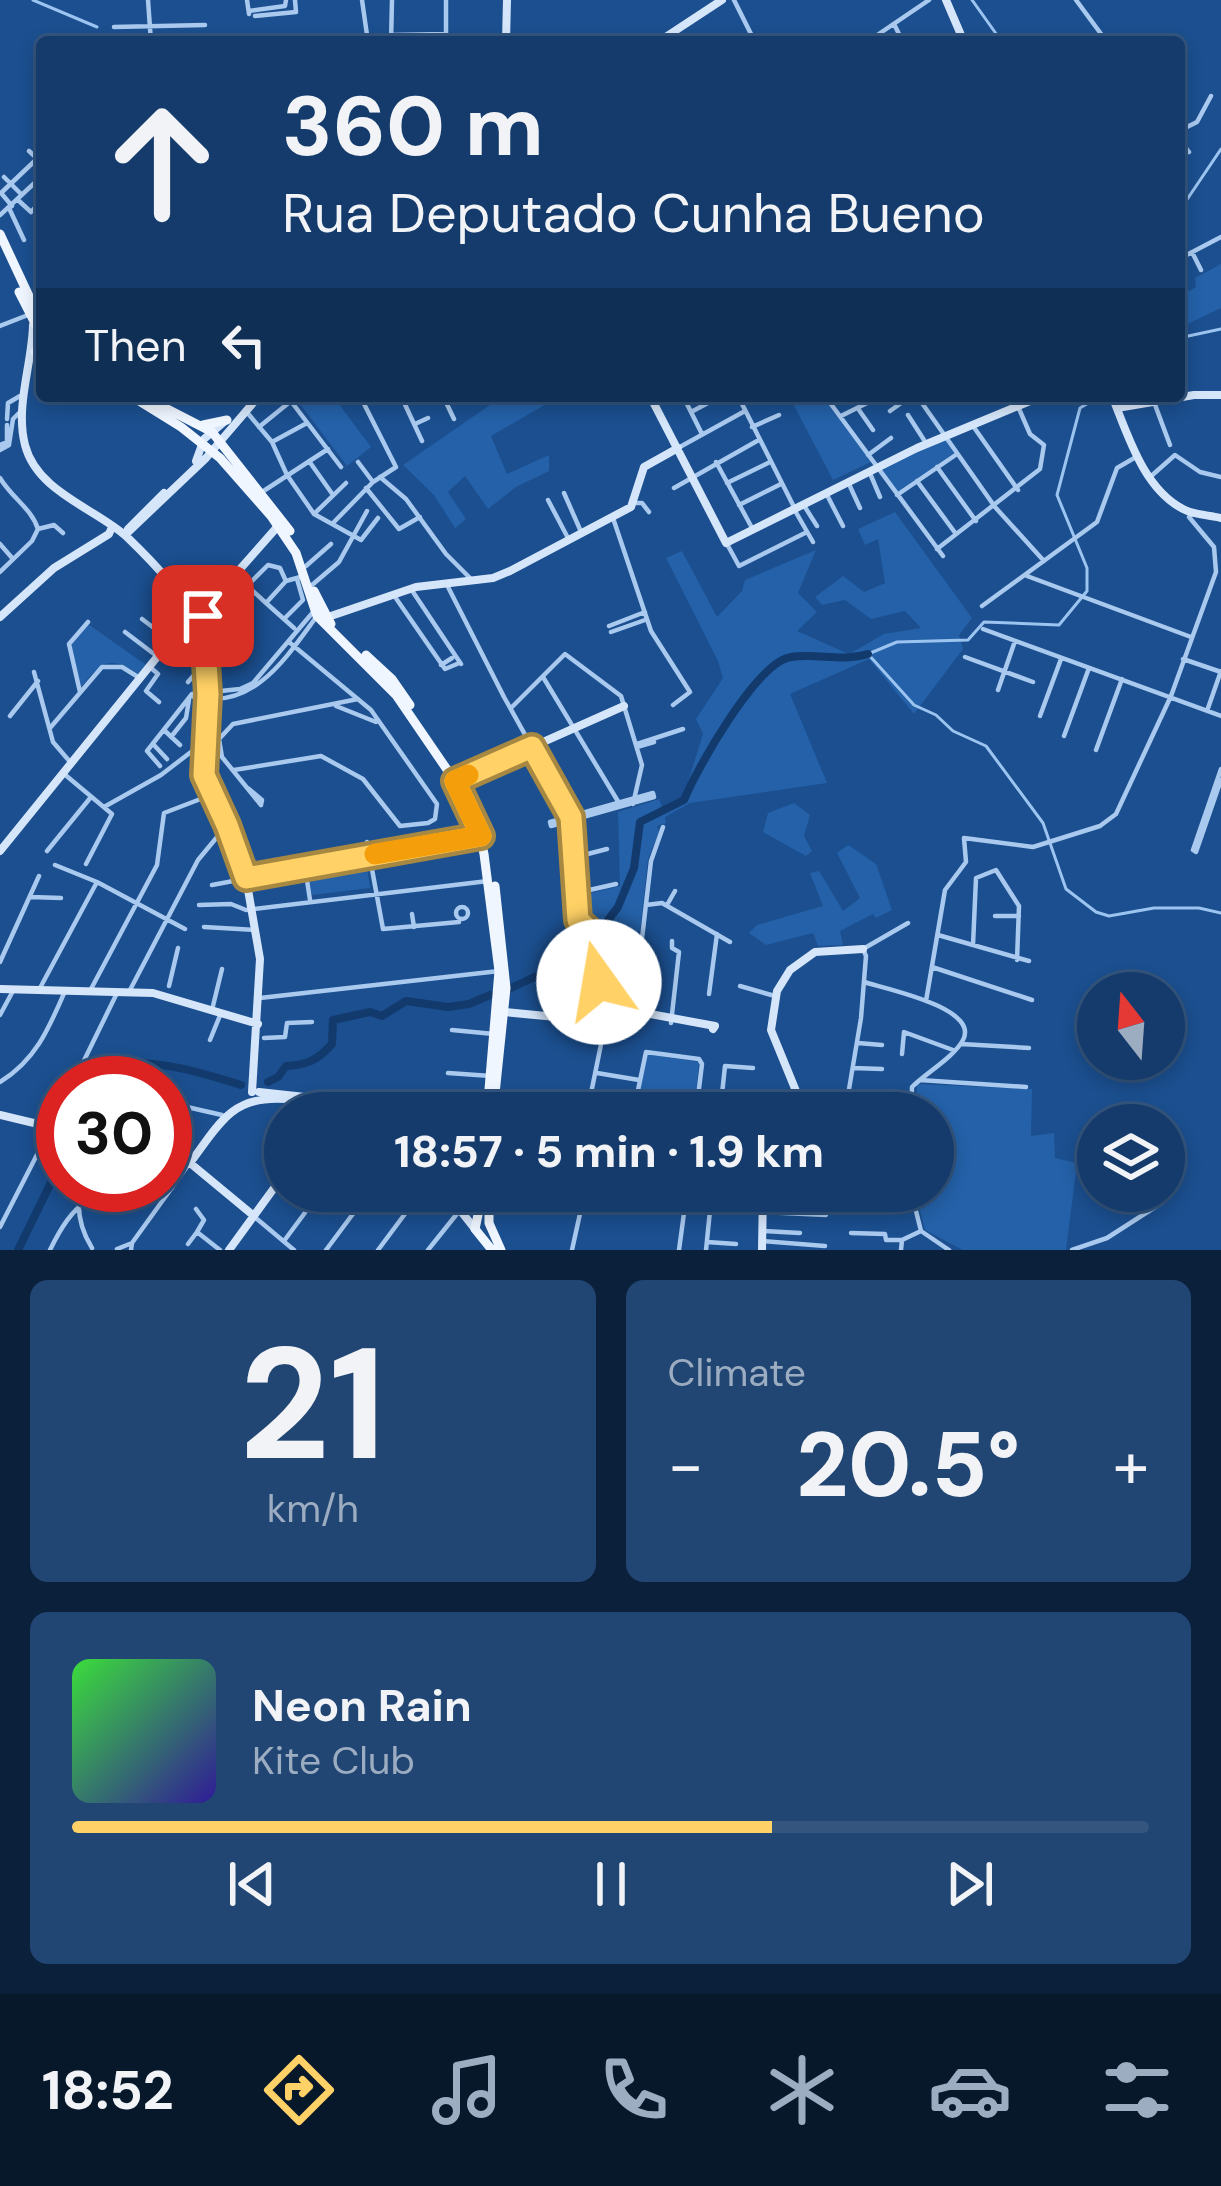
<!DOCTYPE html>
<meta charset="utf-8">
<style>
:root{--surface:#143b6b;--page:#214673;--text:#f1f3f6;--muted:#9dadc1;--line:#33557e;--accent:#ffd166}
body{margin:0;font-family:"DM Sans",sans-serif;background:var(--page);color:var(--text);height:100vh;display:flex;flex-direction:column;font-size:45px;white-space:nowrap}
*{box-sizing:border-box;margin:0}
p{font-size:39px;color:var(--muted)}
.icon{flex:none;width:66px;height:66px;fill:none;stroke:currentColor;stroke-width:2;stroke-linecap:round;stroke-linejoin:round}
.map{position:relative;height:1250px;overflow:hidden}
.panel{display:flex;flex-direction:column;gap:30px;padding:30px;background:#0b203b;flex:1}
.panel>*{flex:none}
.banner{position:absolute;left:36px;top:36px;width:1149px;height:366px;border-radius:12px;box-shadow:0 6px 18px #0003,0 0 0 3px var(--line);background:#143b6b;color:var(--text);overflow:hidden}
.needle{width:78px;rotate:343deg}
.buttons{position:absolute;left:1077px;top:972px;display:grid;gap:24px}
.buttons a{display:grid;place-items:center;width:108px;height:108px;border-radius:50%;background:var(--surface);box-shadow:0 6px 18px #0003,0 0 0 3px var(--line);font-size:60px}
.speed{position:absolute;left:36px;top:1056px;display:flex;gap:24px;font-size:60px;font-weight:700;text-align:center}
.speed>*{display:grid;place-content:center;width:156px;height:156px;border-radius:50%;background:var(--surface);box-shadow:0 6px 18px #0003,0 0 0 3px var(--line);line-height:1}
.speed .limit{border:18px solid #d22;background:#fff;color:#111}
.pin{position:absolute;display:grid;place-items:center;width:102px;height:102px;color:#fff;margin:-51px;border-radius:24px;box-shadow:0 6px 18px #0006}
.me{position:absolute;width:132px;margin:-66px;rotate:347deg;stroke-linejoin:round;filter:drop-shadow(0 0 9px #0008)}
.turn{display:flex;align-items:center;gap:42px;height:252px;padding:0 48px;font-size:54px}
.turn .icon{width:156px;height:156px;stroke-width:2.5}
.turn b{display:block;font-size:84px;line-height:102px}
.then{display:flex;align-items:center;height:114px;padding:0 48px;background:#0003;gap:24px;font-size:45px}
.big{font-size:90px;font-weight:800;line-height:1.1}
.panel .widget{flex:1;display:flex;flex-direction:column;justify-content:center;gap:18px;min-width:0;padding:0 42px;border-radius:18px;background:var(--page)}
.panel .dial{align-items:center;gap:0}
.dial b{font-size:156px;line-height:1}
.song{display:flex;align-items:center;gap:36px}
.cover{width:144px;height:144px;border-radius:18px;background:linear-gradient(135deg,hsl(120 70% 55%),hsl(250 70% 35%))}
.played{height:12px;border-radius:6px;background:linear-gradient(90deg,var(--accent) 65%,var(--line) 65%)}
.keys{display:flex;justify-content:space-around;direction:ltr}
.heat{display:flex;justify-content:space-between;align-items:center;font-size:66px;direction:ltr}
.panel .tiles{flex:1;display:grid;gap:30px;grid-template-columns:1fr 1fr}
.widget:last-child{grid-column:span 2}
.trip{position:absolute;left:264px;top:1092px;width:690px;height:120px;border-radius:60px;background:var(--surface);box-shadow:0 6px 18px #0003,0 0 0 3px var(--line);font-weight:800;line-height:120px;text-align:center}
.tabs{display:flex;height:192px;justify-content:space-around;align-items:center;background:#08182b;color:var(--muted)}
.tabs .icon{width:84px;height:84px}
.tabs .active{color:var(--accent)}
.tabs b{font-size:54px;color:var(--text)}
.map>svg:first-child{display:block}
.green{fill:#2461a8}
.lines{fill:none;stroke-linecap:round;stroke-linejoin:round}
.stream{stroke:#9cc4f0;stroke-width:3}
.river{stroke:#123a6d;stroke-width:8}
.street{stroke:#a9c9ee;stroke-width:4.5}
.secondary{stroke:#d6e6fa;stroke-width:8}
.primary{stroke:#f0f6ff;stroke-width:9}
.route-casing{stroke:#a68842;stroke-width:30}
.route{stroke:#ffd166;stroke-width:21}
.slow{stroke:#f59e0b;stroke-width:21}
</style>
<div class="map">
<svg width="1221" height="1250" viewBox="0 0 1221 1250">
<rect width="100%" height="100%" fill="#1b4f8f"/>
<path class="green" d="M1221,264V308L1179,328V297L1196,287L1195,278Z
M294,396H333L371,447L347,466Z
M503,396H560L491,436L507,474L549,455V471L516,487L488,509L465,476L448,492L466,519L455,528L434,495L403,465Z
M789,396H822L871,462L833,480Z
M945,439L954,453L898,493L880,468Z
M895,512L972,618L959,635L963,649L914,714L869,659L790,694L827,783L690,803L665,817L666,823L657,826L659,832L648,859L640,931L605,938L581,918L579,896L620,886L618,812L659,799L663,809L683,798L703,734L696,719L723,678L718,661L666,558L682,551L717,617L742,591L745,580L816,550L798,593L817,612L797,631L849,654L884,634L921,628L905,611L871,619L845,600L822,605L815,597L843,576L864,592L885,583L878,539L865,545L858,529Z
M88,624L146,665L138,674C108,654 102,662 81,687L71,645Z
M794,803L810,815L804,836L812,851L806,856L763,832L768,813Z
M848,845L876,864L892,910L876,918L873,914L840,931L843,945L818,946L813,933L766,945L749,933L757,925L823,906L810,873L819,871L843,911L860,898L837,853Z
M366,860L370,888L312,895L307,870Z
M647,1054L699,1062L695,1107L638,1100Z
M917,1084L1032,1089L1031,1136L1054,1133L1055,1158L1077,1163L1066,1250H963L925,1230L915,1191H933V1113H915Z"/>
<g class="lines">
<path class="stream" d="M33,0L97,27
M972,0L1002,42
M1179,202L1186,201L1221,149
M1179,338L1221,329
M1100,396L1080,408L1057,495L1087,568V591L1059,625L984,622L968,640L897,642L868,654L914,705L936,715L953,731L986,746L1043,823L1066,889L1096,912L1109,916L1154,908H1199L1221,913"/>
<path class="river" d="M511,988L543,973L602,928L618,907L634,868L640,822L684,800C697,768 757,662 791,657C817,653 842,662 868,654
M268,1082L278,1077L286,1066C307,1065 318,1060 332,1044L333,1020L370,1012L382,1016L406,1001L448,1007L469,1004L490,995
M102,1083L119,1063C163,1061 200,1072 241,1085
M18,1250L63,1158"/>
<path class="street" d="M148,0L151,42
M247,0L249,14
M362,0L368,42
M446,0V42
M734,0L755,42
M1076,0L1107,42
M249,11L285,6L286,0
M255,16L296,12L295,0
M894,24L903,42
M114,27L205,25
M391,35L445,34
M391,42L392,0
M867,42L929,0
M1179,131L1197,122L1211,96
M1179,139L1189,152
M29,151L42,163
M4,177L21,194
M18,200L31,212L42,200
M12,206L1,193L42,154
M9,208L24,240
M0,215L42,176
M1192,252L1201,270
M1179,259L1221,237
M1179,274L1182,280
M0,326L28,315
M287,396L341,467
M401,396L422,441
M443,396L454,419
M683,396L702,434
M738,396L793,505
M825,396L943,556
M917,396L995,507L1044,561
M404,401L415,396
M1154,402L1170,445
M654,403L668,396
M245,410L272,442L287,475L314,514L361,540L378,518
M859,410L873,430
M890,411L911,396
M691,412L721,396
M908,415L924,440
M841,416L881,396
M7,419L8,403L20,396
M415,424L428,418
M973,426L1018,490
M259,427L291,401
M752,427L779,415
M272,442L307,423
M0,445L7,442V425
M678,448L745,411
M0,450L9,445L13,419L21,411
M868,455L891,438
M309,461L333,495
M358,462L373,482
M716,462L751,526
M937,467L976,521
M869,471L880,497
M380,477L406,499L446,554L471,579
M0,478C11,497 32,509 38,529L32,541L0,572
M1149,478L1175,455L1200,472L1221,477
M917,481L956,534
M848,482L860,508
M727,483L770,462
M366,488L399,529L420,517
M674,488L757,441
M262,492L328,449
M564,493L582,534
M826,493L843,526
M897,495L957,454
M548,500L568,538
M635,503H642L649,512
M803,504L817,526
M739,505L781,484
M794,509L813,542
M314,514L346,483
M613,518L651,631L690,692L673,705
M334,522L373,482L396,467L360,396
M38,529L54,525L63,533
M0,544L13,559
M727,544L739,566L807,532
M937,549L1040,469L1044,445L1030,434L1016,402
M306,566L331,544
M1027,576L1191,637
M242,581L266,603L286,581L304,576
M446,583L504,697L571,817L578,920L603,943L594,1024
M312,585L339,562L367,511
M247,586L268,565L280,568L285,579
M411,589L461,664
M393,594L445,669L457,664
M266,603L294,628
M159,605L182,624
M982,606L1097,522L1117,468L1136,457
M142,619L171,641
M284,619L303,600L297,579
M609,626L645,612
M983,629L1221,716
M125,632L158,657
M611,632L645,620
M965,657L1033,682
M1183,659L1221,672
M441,665L452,658
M150,667L158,674L146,691L159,702
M34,672L53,742L71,763
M543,677L619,803
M188,682L194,675L197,657
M998,690L1015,641
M80,692L69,644L88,622
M191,696C252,713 286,658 317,616
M336,706L376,722
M511,708L565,654L621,696L642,765L633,804
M1207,711L1221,671
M10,716L38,681
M1040,716L1061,659
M50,728L102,667H122L138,677
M164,730L180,745
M1064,736L1089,668
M171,737L186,718L189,700
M153,744L167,759
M637,744L683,729
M637,747L654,742
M1096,750L1122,679
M160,766L147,751L192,694L240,689L253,683L314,611
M234,770L321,756L363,779L400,826L428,823L435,819L437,804L371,710L289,642
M63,773L112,814L86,864
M249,789L262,800L261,805
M653,793L654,797L551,826L550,822Z
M261,805L222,757L219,739L233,724L358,699
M104,807L161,775L204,742
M367,842L383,929L459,922
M1193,850L1221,769
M1193,850L1196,852L1221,780
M47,851L91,797
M572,858L607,849
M55,865L97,882L185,929
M305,867L310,900
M212,885L481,835
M576,893L616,884
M31,897L61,898
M199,905L231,904L246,910L488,881
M646,905L662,903L730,942
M667,905L675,891
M456 913a6 6 0 1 1 12 0a6 6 0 1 1-12 0Z
M412,914L414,927
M995,916H1019
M204,927L256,930
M938,935L1029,961
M973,945L976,878L996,870L1019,906L1017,960
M0,962L39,876
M932,967L1032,1000
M864,982C886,989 980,1008 963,1040C954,1057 926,1073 912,1087L911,1113
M169,986L178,948
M740,986L775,996
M40,988L97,882
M91,989L157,865L164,813L211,795
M130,990L198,860L227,825
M709,994L717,934
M260,998L499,971
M926,1001L945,890L966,862L964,838L1033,847L1100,826L1116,814L1171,696L1216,572L1214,547L1189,517L1192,514
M212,1010L222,969
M0,1015L14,989
M633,1016L651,861L663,827
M671,1023L679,952L672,948V941
M452,1030L494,1034
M264,1038L285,1037L287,1023L312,1022
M210,1040L221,1013
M858,1043L882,1045
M961,1044L1029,1048
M902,1054L904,1032L953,1050
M853,1068L882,1069
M448,1073L491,1076
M597,1073L639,1080
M920,1080L1026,1087
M0,1082C36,1060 49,1028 65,991
M73,1083L118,991
M637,1095L646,1052L699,1059L702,1064L696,1113
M722,1100L750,1103
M165,1102L222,1115
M496,1103L557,1109
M587,1113L607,1015
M720,1113L725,1066L753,1068
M845,1113L861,1018L866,956L863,949L908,923
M81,1185C76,1207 80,1229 92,1248
M563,1191L584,1196
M644,1191L702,1203
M911,1191L921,1231L949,1250
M489,1193L555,1191
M712,1203L742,1206
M196,1209L204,1220L197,1232L220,1250
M761,1212L826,1215
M257,1219L294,1250
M0,1227L63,1104
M764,1231L800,1233
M851,1233L885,1234L886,1240H902
M284,1241L321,1191
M761,1241L825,1246
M707,1242L736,1244
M188,1244L197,1232
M117,1249L132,1243
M50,1250C86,1175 104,1205 172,1188
M131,1250L132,1243L189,1164
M326,1250L370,1191
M378,1250L422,1191
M428,1250L460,1210
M572,1250L585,1191
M679,1250L687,1191
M706,1250L712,1191
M901,1250L902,1240L921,1231
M1072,1250L1107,1238L1163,1202"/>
<path class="secondary" d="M946,0L964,42
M506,42L507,0
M658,42L722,0
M33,325C32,365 15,406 25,445C37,492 95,508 127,537C154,563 187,597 200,632
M650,396L726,543L917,448L1042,396
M1112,396C1128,435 1143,488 1183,509C1194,515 1209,515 1221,518
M1117,408L1194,395H1221
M196,461L204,439L224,422
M128,529L164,493
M125,535L206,458L259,396
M169,584L197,601L203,611L208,694L204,775L227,825L246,878L260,959L252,1092
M0,617L54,568L109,534L112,527
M325,618L416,587L493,578L510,571L631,507L644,467L678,448
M460,779L624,706
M0,851L183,625L203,611L278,526
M0,989L153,993L258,1024
M504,1012L577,1019L634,1011L715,1026L713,1029
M259,1092L305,1097L357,1113
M805,1113L771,1030L777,991L790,970L815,952L863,949
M0,1115L63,1130
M165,1157L189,1164C202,1148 215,1125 232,1112C261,1089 311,1100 343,1113
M190,1163L254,1216
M445,1191L475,1229
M229,1250L285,1173
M762,1250L763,1191"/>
<path class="primary" d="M0,234L42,324
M19,292L42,337
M35,352L42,347
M131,396L181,427L220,458L271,516L296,553L317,616L396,695L461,790L476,820L484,854L499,971L487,1113
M142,396L212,432L290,531
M203,425L227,420
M314,591L331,624
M366,655L392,679L410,705
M493,1113L506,988L495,886
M489,1191V1223L501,1250
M475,1229L483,1191
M475,1229L492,1250"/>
</g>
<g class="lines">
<defs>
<path id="route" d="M203,616L208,694L204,775L227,825L246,878L481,836L455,781L532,747L571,817L578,920L603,943L599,982"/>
</defs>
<use href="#route" class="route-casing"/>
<use href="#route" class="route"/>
<path class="slow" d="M375,854L481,836L455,781L468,775"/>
</g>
</svg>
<div class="buttons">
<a><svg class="needle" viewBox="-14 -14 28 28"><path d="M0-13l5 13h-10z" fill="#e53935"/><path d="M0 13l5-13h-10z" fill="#9dadc1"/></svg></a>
<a><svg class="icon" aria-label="layers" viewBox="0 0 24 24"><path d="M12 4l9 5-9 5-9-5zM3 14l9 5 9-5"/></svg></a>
</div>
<div class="speed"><div class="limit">30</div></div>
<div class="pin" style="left:203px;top:616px;background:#d93025"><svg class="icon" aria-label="arrive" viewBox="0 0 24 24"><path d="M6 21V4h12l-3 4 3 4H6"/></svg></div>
<svg class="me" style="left:599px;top:982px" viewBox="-20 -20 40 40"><circle r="19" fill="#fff"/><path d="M0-13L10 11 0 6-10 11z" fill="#ffd166"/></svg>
<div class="trip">18:57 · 5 min · 1.9 km</div>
<div class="banner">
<div class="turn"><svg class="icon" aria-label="ahead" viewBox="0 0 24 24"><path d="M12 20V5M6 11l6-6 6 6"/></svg><div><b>360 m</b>Rua Deputado Cunha Bueno</div></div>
<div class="then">Then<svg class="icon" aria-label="left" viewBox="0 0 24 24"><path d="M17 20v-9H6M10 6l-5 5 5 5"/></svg></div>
</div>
</div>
<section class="panel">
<div class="tiles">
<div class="widget dial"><b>21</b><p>km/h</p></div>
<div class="widget"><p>Climate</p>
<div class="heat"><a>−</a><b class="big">20.5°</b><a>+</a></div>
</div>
<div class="widget">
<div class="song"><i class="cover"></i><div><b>Neon Rain</b><p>Kite Club</p></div></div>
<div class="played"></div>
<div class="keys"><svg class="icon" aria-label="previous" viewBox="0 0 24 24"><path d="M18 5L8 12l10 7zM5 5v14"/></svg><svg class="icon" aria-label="pause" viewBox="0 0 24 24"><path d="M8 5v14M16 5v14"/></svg><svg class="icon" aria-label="next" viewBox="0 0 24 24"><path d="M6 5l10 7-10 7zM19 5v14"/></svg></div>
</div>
</div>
</section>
<nav class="tabs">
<b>18:52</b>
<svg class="icon active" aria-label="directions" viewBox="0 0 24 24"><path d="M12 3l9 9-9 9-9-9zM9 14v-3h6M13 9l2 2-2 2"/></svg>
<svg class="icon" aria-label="music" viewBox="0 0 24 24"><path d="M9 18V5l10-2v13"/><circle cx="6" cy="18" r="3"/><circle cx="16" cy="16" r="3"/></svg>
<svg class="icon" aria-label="phone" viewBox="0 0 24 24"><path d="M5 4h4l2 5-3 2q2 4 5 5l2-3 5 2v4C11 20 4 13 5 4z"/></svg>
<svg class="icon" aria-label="climate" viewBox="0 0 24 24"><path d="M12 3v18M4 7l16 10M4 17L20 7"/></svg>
<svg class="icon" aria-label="car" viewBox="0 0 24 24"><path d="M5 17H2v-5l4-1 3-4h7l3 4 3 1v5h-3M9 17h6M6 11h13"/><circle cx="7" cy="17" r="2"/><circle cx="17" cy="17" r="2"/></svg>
<svg class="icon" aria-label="filters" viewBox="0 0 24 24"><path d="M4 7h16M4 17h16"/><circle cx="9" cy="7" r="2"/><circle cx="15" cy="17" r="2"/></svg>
</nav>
